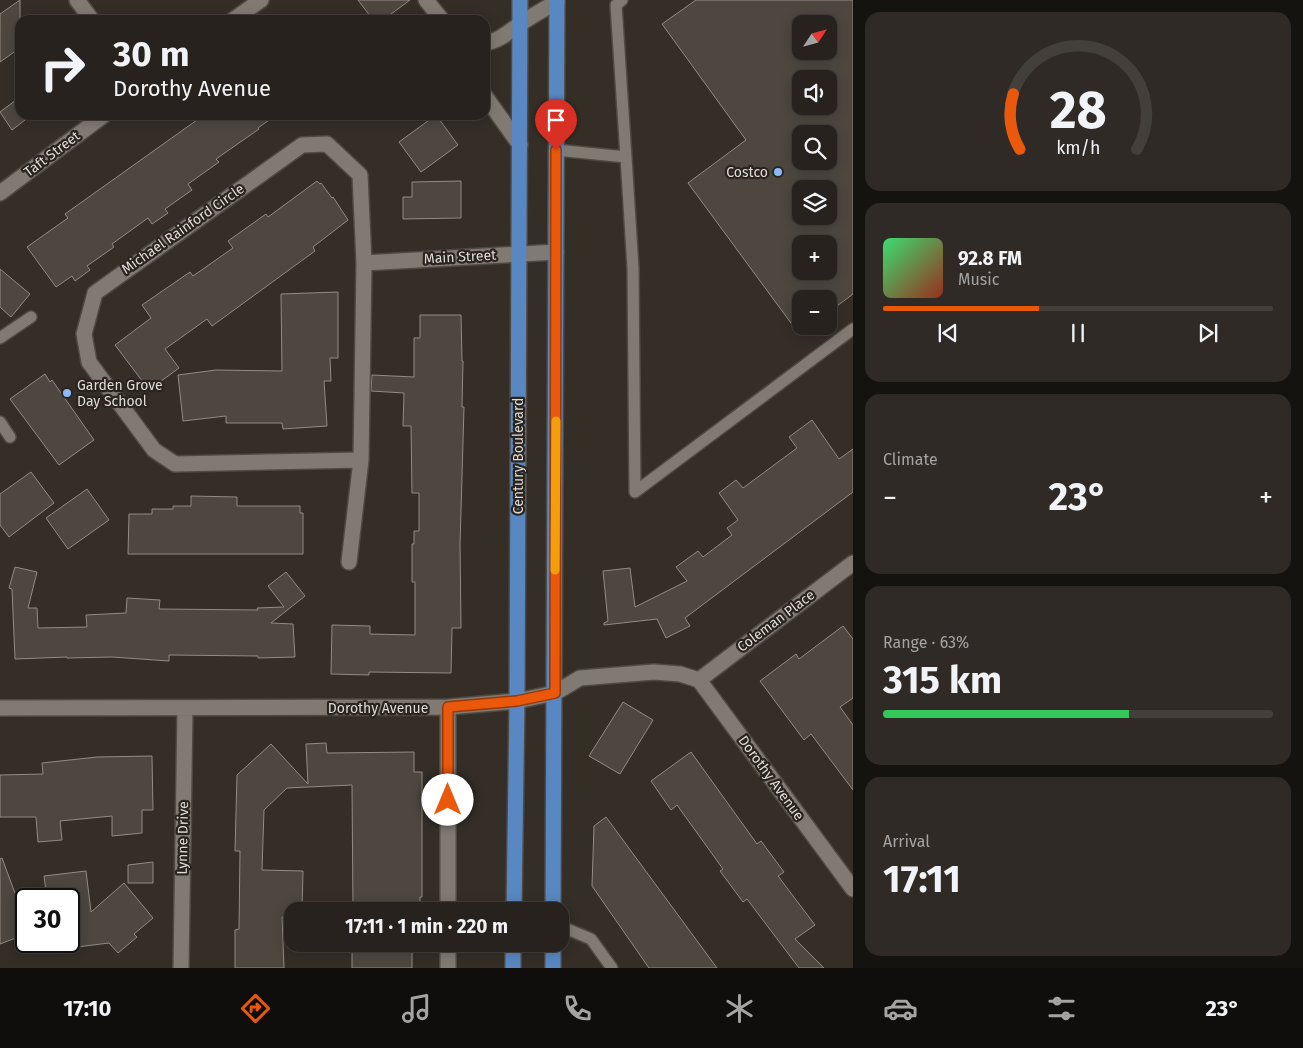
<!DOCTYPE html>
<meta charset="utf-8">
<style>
:root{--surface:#27221d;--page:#2f2a26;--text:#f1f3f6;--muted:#a4a4a4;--line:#433f3b;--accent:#ea580c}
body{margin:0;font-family:"Fira Sans",sans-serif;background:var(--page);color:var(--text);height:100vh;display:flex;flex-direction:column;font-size:19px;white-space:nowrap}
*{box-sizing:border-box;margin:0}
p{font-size:16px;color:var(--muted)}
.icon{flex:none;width:28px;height:28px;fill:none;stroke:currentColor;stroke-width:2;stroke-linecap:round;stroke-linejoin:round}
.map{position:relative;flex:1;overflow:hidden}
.panel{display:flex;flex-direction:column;gap:12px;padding:12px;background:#151310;width:450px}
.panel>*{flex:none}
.guide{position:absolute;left:15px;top:15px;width:475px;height:105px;border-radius:15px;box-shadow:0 2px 12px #0003,0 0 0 1px var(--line);background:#27221d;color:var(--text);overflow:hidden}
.needle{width:32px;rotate:54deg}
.fabs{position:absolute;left:792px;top:15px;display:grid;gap:10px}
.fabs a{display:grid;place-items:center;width:45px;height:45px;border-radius:10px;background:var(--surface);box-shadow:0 2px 12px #0003,0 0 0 1px var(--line);font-size:25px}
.speed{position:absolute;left:15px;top:888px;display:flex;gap:10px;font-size:25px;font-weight:700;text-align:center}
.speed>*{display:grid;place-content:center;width:65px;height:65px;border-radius:50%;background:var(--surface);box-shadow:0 2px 12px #0003,0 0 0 1px var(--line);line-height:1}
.speed .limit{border:2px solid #111;border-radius:8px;background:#fff;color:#111}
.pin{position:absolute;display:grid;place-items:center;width:42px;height:42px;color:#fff;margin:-51px -21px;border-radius:50% 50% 50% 0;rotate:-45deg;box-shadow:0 0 5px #0007}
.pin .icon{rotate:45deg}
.me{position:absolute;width:55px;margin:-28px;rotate:0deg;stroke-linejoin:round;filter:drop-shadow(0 0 4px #0008)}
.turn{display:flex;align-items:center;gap:18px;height:105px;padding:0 15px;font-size:22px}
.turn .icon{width:65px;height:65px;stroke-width:2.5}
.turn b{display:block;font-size:35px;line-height:42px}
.big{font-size:38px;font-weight:700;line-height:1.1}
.panel .tile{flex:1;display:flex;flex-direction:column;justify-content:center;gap:8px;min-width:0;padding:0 18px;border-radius:15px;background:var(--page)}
.panel .dial{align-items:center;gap:0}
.dial svg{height:130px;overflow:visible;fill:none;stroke:var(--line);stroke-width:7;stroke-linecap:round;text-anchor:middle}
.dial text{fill:var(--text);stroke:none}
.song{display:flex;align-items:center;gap:15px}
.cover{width:60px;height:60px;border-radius:8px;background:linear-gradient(135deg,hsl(140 70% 55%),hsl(10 70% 35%))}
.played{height:5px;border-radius:2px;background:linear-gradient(90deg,var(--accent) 40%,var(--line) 40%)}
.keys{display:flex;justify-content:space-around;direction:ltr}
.heat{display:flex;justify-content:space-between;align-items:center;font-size:28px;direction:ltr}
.charge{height:8px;border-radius:4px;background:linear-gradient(90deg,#34c759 63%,var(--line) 0)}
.trip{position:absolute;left:284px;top:902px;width:285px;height:50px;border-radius:15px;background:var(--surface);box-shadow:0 2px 12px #0003,0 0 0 1px var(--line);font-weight:700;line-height:50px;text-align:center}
.dock{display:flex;height:80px;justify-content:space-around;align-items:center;background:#100e0c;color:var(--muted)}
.dock .icon{width:35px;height:35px}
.dock .active{color:var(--accent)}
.dock b{font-size:22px;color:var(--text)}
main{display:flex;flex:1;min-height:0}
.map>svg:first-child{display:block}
.building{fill:#4d4740;stroke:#938b84;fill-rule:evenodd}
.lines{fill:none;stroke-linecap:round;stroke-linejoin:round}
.service-casing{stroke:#4f4944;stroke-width:14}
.minor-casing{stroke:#4f4944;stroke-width:18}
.tertiary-casing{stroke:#4f4944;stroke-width:18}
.primary-casing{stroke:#4f4944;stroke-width:18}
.service{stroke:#817a73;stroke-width:11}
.minor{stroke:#817a73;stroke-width:15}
.tertiary{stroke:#817a73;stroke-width:15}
.primary{stroke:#5987c1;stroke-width:15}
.route-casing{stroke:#983908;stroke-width:12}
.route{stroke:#ea580c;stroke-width:9}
.slow{stroke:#f59e0b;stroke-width:9}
.poi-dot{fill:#89bafc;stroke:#2a241e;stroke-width:2}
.labels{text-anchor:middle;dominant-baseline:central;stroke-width:4.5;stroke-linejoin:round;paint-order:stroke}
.street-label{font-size:14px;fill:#dfdbd7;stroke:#2a241e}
.poi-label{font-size:14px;fill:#dfdbd7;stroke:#2a241e;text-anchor:end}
</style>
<main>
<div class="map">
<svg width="853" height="968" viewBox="0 0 853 968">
<rect width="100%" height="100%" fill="#342e27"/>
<path class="building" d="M20,0V48L0,62V14Z
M358,0H410L383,20H373Z
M696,0H853V294L829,312V299H801V326H809L799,334L688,183L746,140L662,24ZM801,24H829V51H801ZM801,79H829V106H801ZM801,134H829V161H801ZM801,189H829V216H801ZM801,244H829V271H801Z
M16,100L20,106V115H28L29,117L12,130L0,112Z
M204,115H276L258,128L259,129L216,159L219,162L188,184L192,190L165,209L168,213L152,224L148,218L112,244L114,247L87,266L90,270L75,281L72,276L56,287L27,247L68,218L65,214Z
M436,115L458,145L421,172L399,142Z
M317,181L320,184L321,183L332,198L333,197L348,220L313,247L315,251L212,326L207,319L165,349L179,368L149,390L115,345L151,318L142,305L190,272L193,276L233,248L228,241L266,214L268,217Z
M461,181V218L403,219V197H412V182Z
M0,269L30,294L11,317L0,307Z
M338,292V358H330L331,381H324L327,426L283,429L282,423H226V416L183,421L178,375L216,370L282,371L281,294Z
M420,315H461L462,361H463L462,407H464L460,545L461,628H452L451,673L369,672V675L331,674L332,625L370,626V634L415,635V582H412V544H414V531H419V493H412L411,426H403L404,393L371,391L372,375L414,377V338H420Z
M45,374L50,382L52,380L94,440L59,465L10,399Z
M812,420L839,459L853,449V492L685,618L690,626L666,638L657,619L604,625V623L608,621L603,571L630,568L635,607L687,581L676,567L698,551L703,557L732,535L727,528L738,520L719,493L736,480L743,488L797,448L789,437Z
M31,472L54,503L9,537L0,525V494Z
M87,489L109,520L68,549L46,518Z
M191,496L237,497V506H300V513H303V554H128L129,514H152V509H173V506H191Z
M15,567L37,572L28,608H37L38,628L87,627L86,615L126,613L127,598L160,600L159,609L258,610L257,608L284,607L268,586L286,572L305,596L271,623L293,624L295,657L258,658V656L169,655V661L112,657L67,658V657L15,659L12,589L9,588Z
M843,626L853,639V698L840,707L853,725V790L811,734L804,740L760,681L796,654L799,659Z
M623,702L653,720L620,774L589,756Z
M326,743L327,753L414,752V772H422V897H420V911H353L352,785L287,788L264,810L262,870L303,871L302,911H292V917H282L284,968H235V930L239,929L240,851H235L237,775L271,744L308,784L306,744Z
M691,752L757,844L761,841L784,872L778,876L815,925L795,939L824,968H799L747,899L743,902L720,871L723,869L677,805L671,810L651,781Z
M152,756L153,810H142V833L112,836V816L60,821L62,840L38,842L36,817H0V775L43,774L42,763L97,757Z
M606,817L717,968H649L592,886L594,826Z
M2,858L26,923V934L0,944V859Z
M153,862V883H128V865Z
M86,871L91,912L124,883L153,918L134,934L137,937L118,953L109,943L69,948V899H47L44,876Z
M352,944H420V949H412V968H352Z"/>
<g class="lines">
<defs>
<path id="service" d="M556,150L626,157L616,5L622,0
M626,157L633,268L635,492L853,329
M0,338L31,317
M0,422L10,437
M560,926L591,939L612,968"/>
<path id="minor" d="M77,0L92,20
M426,0L442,20
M485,43C500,41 511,30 523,22C534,15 545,8 557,2
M485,96L520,145
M364,263L556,252
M349,562L361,460L364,263L360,175L327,144L302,145L95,293L84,334L89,362L154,450L175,464L361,460
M699,680L853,563
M0,708L448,707L517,701L555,693L580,678L654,672L680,674L699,680L853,889
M448,911V707
M181,968L185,709
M448,968V944"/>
<path id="tertiary" d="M233,20L261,0
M0,193L104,115"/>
<path id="primary" d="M514,911L517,701L520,0
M553,911L557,0
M513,968V944
M553,968V944"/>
</defs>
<use href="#service" class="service-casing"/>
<use href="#minor" class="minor-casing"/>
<use href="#tertiary" class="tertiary-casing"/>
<use href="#primary" class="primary-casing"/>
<use href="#service" class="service"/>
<use href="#minor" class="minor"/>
<use href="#tertiary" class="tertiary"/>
<use href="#primary" class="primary"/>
</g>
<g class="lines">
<defs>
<path id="route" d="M448,800V707L517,701L555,693L556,150"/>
</defs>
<use href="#route" class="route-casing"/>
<use href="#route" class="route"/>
<path class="slow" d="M555,570L556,421"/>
</g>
<g class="poi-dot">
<circle cx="778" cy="172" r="5"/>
<circle cx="67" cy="393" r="5"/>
</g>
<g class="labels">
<g class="street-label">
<text transform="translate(52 154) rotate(-37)">Taft Street</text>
<text transform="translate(183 229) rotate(-35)">Michael Rainford Circle</text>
<text transform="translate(460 257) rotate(-3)">Main Street</text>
<text transform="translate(518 456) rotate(-90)">Century Boulevard</text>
<text transform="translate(776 621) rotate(-37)">Coleman Place</text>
<text x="378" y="708">Dorothy Avenue</text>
<text transform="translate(771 778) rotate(54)">Dorothy Avenue</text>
<text transform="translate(183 838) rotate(-89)">Lynne Drive</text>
</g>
<g class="poi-label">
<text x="768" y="172">Costco</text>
<text x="77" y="385" text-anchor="start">Garden Grove<tspan x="77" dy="16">Day School</tspan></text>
</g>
</g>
</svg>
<div class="fabs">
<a><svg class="needle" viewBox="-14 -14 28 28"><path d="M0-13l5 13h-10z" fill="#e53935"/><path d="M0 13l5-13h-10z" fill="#a4a4a4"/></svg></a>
<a><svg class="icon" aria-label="sound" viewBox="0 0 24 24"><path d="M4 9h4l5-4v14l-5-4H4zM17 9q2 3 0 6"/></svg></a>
<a><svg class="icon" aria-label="search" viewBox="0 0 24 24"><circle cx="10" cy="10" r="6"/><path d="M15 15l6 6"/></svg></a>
<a><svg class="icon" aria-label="layers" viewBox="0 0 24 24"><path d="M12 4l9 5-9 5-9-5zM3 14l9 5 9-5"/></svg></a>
<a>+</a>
<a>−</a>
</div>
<div class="speed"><div class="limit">30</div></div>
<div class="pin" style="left:556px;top:150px;background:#d93025"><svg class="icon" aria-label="arrive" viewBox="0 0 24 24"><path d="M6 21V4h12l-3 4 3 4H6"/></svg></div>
<svg class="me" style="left:448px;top:800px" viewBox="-20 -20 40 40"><circle r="19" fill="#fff"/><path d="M0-13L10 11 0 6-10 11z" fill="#ea580c"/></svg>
<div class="trip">17:11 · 1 min · 220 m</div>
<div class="guide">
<div class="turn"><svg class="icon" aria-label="right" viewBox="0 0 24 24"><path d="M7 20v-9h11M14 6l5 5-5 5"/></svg><div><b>30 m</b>Dorothy Avenue</div></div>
</div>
</div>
<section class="panel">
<div class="tile dial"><svg viewBox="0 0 100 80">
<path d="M14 69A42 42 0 1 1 86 69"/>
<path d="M14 69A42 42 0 0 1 10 35" stroke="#ea580c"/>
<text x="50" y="56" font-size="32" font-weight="700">28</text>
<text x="50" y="72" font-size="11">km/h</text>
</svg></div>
<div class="tile">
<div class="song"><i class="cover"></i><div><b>92.8 FM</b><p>Music</p></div></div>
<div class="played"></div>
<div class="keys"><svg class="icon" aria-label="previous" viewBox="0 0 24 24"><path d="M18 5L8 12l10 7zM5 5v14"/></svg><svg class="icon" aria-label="pause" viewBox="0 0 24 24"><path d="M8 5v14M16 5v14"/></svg><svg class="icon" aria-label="next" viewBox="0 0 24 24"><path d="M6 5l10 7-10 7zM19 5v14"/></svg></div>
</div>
<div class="tile"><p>Climate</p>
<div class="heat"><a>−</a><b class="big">23°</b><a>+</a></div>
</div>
<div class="tile"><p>Range · 63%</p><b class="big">315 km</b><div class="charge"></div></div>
<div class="tile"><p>Arrival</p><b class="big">17:11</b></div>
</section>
</main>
<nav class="dock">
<b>17:10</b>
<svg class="icon active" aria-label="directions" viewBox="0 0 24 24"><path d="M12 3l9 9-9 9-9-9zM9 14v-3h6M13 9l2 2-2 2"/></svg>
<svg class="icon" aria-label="music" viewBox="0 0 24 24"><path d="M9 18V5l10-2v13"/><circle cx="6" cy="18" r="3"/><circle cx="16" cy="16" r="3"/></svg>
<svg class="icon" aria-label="phone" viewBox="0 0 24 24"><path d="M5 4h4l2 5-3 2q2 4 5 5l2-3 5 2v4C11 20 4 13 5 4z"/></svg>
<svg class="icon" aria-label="climate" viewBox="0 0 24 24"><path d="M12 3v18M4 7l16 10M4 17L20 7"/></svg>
<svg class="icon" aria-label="car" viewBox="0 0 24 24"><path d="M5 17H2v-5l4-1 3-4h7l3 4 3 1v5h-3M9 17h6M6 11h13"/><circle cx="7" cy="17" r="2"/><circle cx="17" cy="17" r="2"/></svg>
<svg class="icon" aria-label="filters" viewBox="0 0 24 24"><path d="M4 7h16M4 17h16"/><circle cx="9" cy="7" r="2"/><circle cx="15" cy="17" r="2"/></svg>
<b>23°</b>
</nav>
